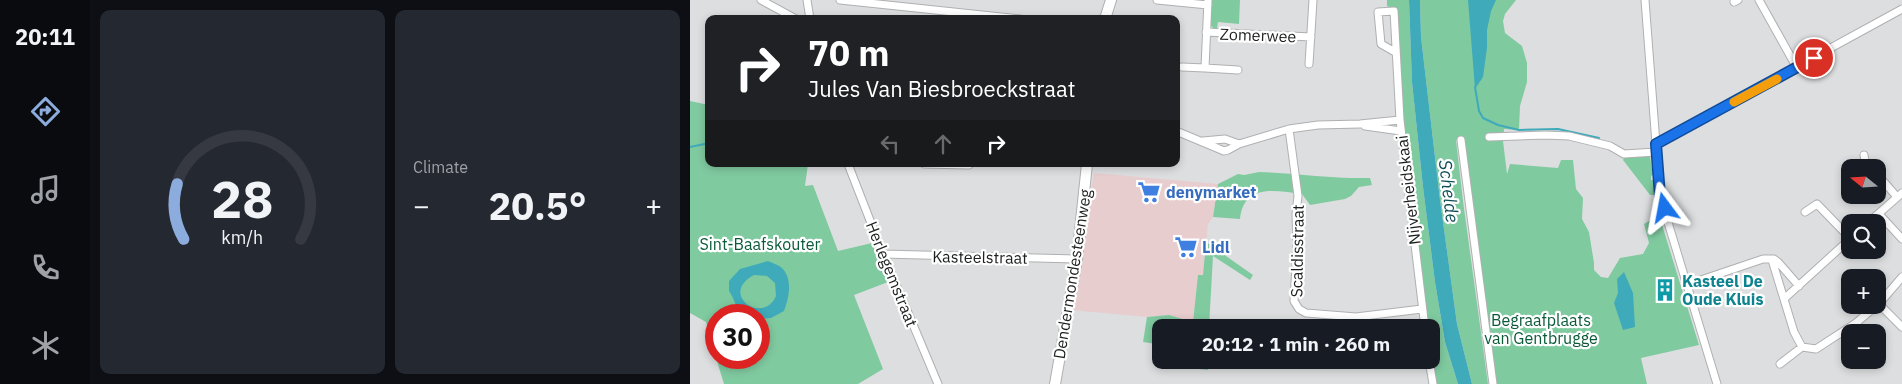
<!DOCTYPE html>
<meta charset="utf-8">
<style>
:root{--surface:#171b24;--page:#242831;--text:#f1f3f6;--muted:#9ea1a6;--line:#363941;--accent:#8dacde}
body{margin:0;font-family:"IBM Plex Sans",sans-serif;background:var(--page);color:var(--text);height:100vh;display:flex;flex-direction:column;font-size:19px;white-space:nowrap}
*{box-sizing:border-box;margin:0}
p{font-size:16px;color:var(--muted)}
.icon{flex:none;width:28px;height:28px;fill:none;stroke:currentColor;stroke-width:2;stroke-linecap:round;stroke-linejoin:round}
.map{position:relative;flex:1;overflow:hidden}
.side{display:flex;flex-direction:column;gap:10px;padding:10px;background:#0d0f14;width:600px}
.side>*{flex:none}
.guide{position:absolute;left:15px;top:15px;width:475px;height:152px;border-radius:10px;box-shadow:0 2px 8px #0003;background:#202124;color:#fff;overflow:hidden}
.needle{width:32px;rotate:288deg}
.fabs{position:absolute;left:1151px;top:159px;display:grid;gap:10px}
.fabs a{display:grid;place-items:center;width:45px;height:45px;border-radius:10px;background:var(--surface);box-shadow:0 2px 8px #0003;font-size:25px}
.speed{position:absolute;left:15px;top:304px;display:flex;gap:10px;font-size:25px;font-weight:700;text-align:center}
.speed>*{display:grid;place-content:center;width:65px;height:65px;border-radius:50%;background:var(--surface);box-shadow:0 2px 8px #0003;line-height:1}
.speed .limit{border:8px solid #d22;background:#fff;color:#111}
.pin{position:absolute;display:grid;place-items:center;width:42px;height:42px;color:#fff;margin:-21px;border:2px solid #fff;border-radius:50%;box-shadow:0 1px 5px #0007}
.me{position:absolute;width:55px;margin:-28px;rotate:347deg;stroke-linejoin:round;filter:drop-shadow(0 0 4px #0008)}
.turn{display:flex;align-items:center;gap:18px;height:105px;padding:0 20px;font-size:22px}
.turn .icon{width:65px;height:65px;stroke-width:2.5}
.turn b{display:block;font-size:35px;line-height:42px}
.lanes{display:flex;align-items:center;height:48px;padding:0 20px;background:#0003;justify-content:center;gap:25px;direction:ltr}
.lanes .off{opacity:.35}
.big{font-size:38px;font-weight:700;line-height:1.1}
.side .widget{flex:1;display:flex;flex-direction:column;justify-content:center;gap:8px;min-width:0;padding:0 18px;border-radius:10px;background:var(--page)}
.side .dial{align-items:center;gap:0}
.dial svg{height:130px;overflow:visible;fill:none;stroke:var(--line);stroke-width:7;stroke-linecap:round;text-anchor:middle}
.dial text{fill:var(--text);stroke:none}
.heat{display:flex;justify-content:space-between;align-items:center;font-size:28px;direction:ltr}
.side .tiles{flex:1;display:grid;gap:10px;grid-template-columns:repeat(2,1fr)}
.trip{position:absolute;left:462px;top:319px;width:288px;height:50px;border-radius:10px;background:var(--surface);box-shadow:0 2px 8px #0003;font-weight:700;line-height:50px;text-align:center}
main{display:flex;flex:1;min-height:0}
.tab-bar{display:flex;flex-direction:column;width:90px;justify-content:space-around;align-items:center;background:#090b0e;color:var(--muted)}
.tab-bar .icon{width:35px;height:35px}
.tab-bar .current{color:var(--accent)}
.tab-bar b{font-size:22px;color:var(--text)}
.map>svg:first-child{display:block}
.commercial{fill:#e8cdcf}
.green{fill:#80caa0}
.water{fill:#3faab9;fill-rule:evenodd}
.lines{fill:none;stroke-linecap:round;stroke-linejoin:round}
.stream{stroke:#3faab9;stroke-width:2}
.minor-casing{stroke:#afb0b2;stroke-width:9}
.secondary-casing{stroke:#afb0b2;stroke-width:12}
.minor{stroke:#fff;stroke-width:7}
.secondary{stroke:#fff;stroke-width:10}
.route-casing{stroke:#114b97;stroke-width:12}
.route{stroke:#1a73e8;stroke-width:9}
.slow{stroke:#f59e0b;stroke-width:9}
.labels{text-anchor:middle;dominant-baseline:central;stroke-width:4.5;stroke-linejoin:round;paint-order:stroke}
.street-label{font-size:16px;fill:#1d1e1e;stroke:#fff}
.shop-label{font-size:16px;font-weight:bold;fill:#366cbe;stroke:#fff;text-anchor:start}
.park-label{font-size:16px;fill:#0b5a38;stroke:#fff}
.culture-label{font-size:16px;font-weight:bold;fill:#0d838f;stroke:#fff;text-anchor:start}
.water-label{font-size:18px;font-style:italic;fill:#104e56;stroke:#fff}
</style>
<main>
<nav class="tab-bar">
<b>20:11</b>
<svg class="icon current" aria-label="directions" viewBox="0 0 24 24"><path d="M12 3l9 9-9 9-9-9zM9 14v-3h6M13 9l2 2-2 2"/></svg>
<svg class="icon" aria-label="music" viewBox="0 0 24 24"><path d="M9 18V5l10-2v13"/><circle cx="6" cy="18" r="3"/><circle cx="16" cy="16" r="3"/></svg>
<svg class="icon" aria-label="phone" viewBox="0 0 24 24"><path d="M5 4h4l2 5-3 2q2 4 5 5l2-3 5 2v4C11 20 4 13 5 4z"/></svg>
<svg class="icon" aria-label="climate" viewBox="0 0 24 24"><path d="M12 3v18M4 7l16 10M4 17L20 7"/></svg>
</nav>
<section class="side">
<div class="tiles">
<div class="widget dial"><svg viewBox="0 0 100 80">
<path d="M14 69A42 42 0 1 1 86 69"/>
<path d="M14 69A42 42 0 0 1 10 35" stroke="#8dacde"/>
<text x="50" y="56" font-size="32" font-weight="700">28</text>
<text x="50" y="72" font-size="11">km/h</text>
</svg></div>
<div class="widget"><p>Climate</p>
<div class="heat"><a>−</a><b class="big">20.5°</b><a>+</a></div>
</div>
</div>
</section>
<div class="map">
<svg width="1212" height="384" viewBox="0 0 1212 384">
<rect width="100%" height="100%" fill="#dddee0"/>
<path class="commercial" d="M404,173L528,184L523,217L518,224L513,275H508L503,323L479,315L457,317L381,310Z"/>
<path class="green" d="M521,0H550L549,24L528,22L527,28H523L519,23Z
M697,0H719L722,82L733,187L745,282L755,342L768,384H746L741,351V328L738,327C725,223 710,117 707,11L697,6Z
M730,0H826L815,14L813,21L815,33L832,46L837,63V82L830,106L829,130L814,129L813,141L817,174L820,164L868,168L871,160H883L886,189L893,198L892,219L899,232L904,263V270L911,277L918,278L930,258L953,254L959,243L954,224L969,215L1009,345L951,358L957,384H806L774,145L766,140L773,201L798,384H782L767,324L750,200L731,37Z
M0,101L19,105V164H118L115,186L123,185L148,251L182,243L198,282L164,295L193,369L168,384H34L26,358H69V315H26V357L16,322L0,313Z
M935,156L960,157L963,175L961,176V180H963L966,195H960L933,160Z
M569,172C606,173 643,179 680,178L682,185L669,187L661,196L655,199L620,205L612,194C586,191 554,183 550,219L523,217L528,184L548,174L554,175Z
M516,242L563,275L560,280L523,256L519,327L471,328V360H519L518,370L464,364L466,344L453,342L457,317L479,315L503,322L508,275H513Z"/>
<path class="water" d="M719,0H730L731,37L750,200L767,324L782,384H768L755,342L745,282L733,187L722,82Z
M778,0H806L801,11L797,30V48L793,77L785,89Z
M78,261C82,263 89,265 92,268C103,279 99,298 94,311L81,318L69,319V315H51C46,307 44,298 39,291V281L50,269ZM64,275L77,276L85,283L86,296C73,326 28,294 64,275Z
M934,272L943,293L945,327L933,330L924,303L928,293L927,279Z"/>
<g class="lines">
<path class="stream" d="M785,87L789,111L793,118L808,125L829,130L868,129L909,138
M0,147L19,143"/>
<defs>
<path id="minor" d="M71,0L106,19
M117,0L120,19
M150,0L331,19
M467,0L518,5
M518,0L515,68L548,70
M955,0L970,196L1027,384
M1069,0L1107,68
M1044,2L1048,0
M516,32L621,37
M705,52L691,44L688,12L704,11L710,120L735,328
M619,64L623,0
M492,67L515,68
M675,126L711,131
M599,129L608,196L606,214L607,248L604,301L609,309L616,313L666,317L732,309
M486,131L534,151L538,150L549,144L599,129L628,125L670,124L710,120
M799,137L855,135L879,136L920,146L934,154L966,152
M771,140L803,384
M513,141L535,139L549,144
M965,144L1212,9
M1174,155L1175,161L1181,168
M158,164L190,246L248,384
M234,164L279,165
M1188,175L1207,197
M1115,212L1127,204L1160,238
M1189,214L1212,239
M1179,222L1212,193
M193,254L387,259
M1082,260L1104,332L1112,347L1126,349L1166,323L1187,305
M996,285L1073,259H1084L1088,262L1109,286
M1095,298L1160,239
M1189,304L1212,327
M1188,305L1212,277
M739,360L743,384
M1090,364L1112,347"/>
<path id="secondary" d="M415,19L421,0
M365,384L387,259L397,164"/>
</defs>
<use href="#minor" class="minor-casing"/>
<use href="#secondary" class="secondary-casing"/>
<use href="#minor" class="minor"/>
<use href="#secondary" class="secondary"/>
</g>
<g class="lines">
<defs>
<path id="route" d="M975,208L970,196L966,144L1124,58"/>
</defs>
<use href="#route" class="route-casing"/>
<use href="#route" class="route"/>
<path class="slow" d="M1044,102L1087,79"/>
</g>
<defs>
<symbol id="supermarket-bare" viewBox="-9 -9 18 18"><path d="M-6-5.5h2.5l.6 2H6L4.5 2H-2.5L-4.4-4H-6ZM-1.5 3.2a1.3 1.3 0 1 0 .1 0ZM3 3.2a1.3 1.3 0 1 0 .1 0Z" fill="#3f7fe0" stroke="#fff" stroke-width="2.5" paint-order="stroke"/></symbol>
<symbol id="building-bare" viewBox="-9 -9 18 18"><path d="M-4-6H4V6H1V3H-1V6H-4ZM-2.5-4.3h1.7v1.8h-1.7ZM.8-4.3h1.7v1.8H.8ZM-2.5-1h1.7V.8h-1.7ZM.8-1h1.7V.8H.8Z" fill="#0f9aa8" stroke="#fff" stroke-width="2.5" paint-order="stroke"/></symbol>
</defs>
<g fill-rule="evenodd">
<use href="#supermarket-bare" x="443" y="176" width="32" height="32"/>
<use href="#supermarket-bare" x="480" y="231" width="32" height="32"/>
<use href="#building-bare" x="959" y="274" width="32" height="32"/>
</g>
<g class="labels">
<g class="street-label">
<text transform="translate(568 35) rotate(2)">Zomerwee</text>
<text transform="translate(718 190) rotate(-97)">Nijverheidskaai</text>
<text transform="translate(607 251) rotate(-89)">Scaldisstraat</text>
<text transform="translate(290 257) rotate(1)">Kasteelstraat</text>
<text transform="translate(202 274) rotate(68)">Herlegemstraat</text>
<text transform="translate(382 274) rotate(-81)">Dendermondesteenweg</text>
</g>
<g class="shop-label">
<text x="476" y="192">denymarket</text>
<text x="512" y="247">Lidl</text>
</g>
<g class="park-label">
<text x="70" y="244">Sint-Baafskouter</text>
<text x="851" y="320">Begraafplaats<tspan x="851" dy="18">van Gentbrugge</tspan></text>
</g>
<g class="culture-label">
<text x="992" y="281">Kasteel De<tspan x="992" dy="18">Oude Kluis</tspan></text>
</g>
<g class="water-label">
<text transform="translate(759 191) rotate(83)">Schelde</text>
</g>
</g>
</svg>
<div class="fabs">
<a><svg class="needle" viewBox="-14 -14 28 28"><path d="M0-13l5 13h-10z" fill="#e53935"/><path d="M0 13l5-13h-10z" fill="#9ea1a6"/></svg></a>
<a><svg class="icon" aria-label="search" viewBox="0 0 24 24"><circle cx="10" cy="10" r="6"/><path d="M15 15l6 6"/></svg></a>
<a>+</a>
<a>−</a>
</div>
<div class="speed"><div class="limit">30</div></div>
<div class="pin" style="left:1124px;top:58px;background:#d93025"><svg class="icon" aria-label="arrive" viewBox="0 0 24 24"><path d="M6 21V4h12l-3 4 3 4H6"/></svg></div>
<svg class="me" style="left:975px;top:208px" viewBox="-20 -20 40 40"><path d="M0-17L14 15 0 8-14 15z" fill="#1a73e8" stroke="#fff" stroke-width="4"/></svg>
<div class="trip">20:12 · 1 min · 260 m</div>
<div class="guide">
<div class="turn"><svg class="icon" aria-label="right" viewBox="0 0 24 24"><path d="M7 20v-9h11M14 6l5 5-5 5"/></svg><div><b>70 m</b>Jules Van Biesbroeckstraat</div></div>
<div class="lanes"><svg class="icon off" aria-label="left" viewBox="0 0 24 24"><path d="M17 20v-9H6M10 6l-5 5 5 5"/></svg><svg class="icon off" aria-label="ahead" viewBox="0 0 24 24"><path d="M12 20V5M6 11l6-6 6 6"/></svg><svg class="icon" aria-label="right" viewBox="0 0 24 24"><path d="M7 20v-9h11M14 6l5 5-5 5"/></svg></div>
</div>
</div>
</main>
